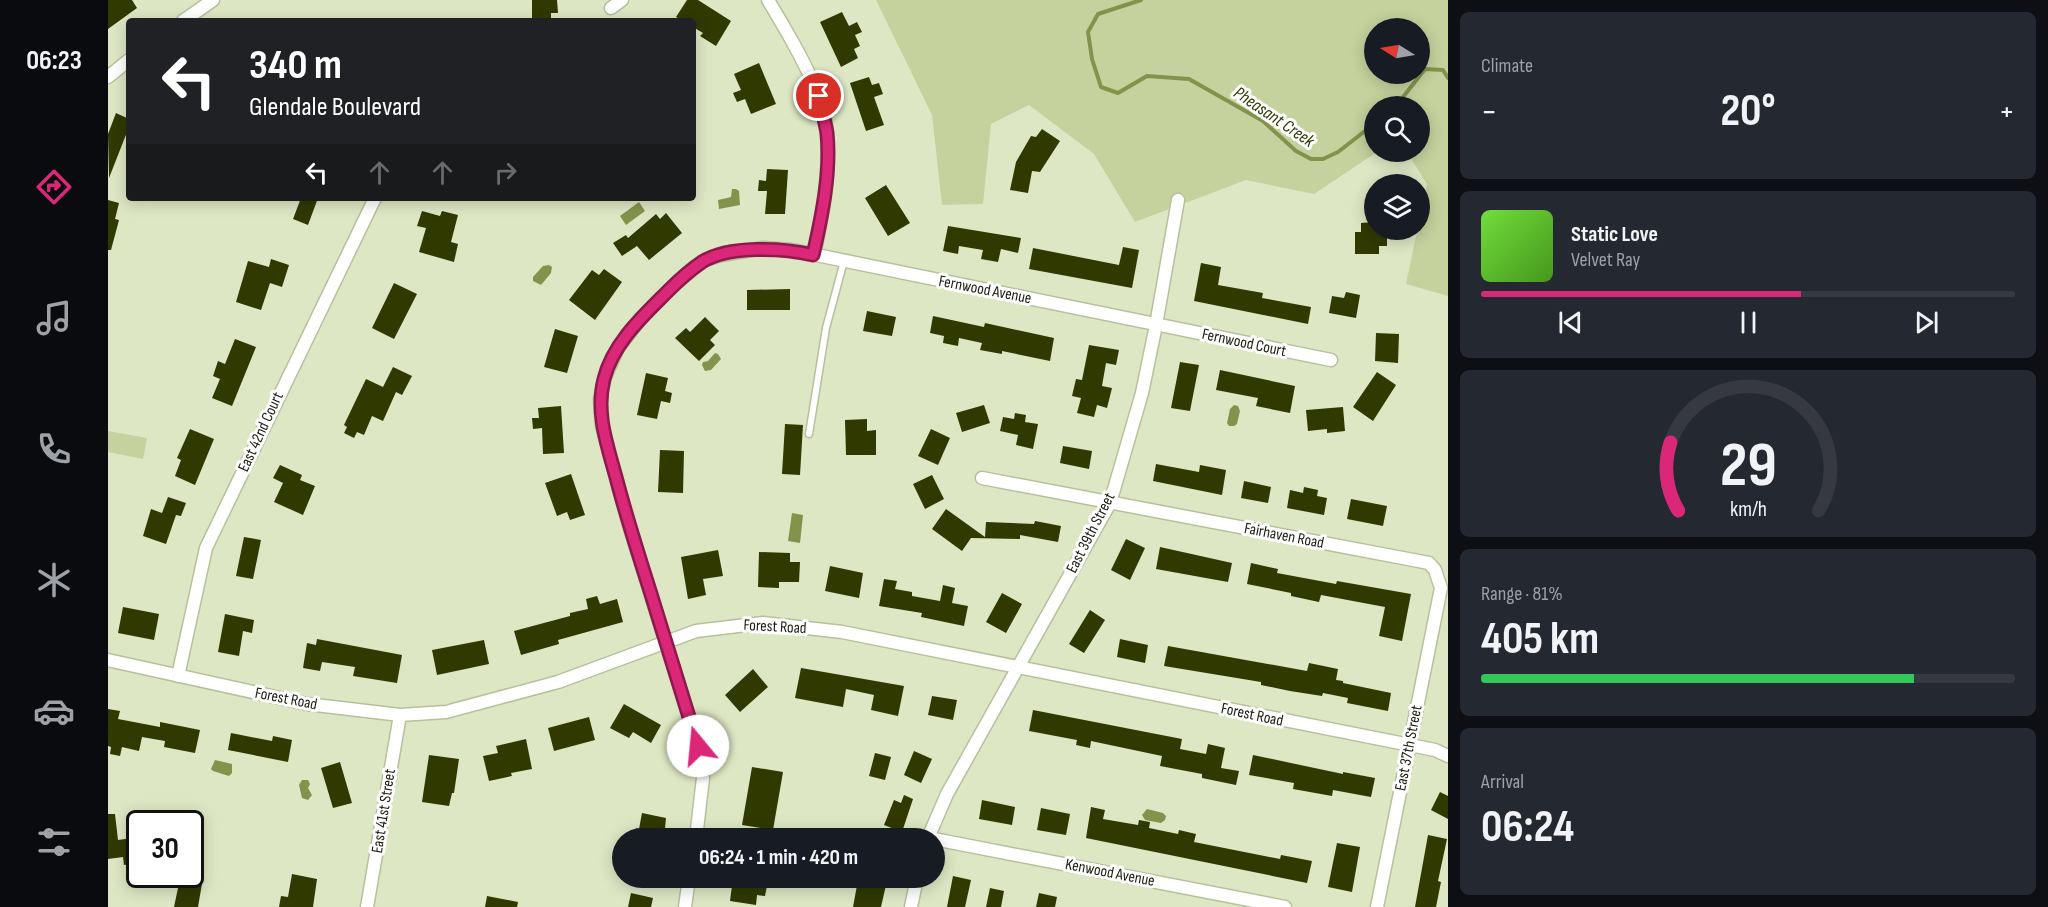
<!DOCTYPE html>
<meta charset="utf-8">
<style>
:root{--surface:#171b24;--page:#242831;--text:#f1f3f6;--muted:#9ea1a6;--line:#363941;--accent:#db2777}
body{margin:0;font-family:"Sofia Sans Condensed",sans-serif;background:var(--page);color:var(--text);height:100vh;display:flex;flex-direction:column;font-size:22px;white-space:nowrap}
*{box-sizing:border-box;margin:0}
p{font-size:20px;color:var(--muted)}
.icon{flex:none;width:33px;height:33px;fill:none;stroke:currentColor;stroke-width:2;stroke-linecap:round;stroke-linejoin:round}
.map{position:relative;flex:1;overflow:hidden}
.details{display:flex;flex-direction:column;gap:12px;padding:12px;background:#0d0f14;width:600px}
.details>*{flex:none}
.guide{position:absolute;left:18px;top:18px;width:570px;height:183px;border-radius:6px;box-shadow:0 3px 15px #0003;background:#202124;color:#fff;overflow:hidden}
.needle{width:39px;rotate:281deg}
.buttons{position:absolute;left:1256px;top:18px;display:grid;gap:12px}
.buttons a{display:grid;place-items:center;width:66px;height:66px;border-radius:50%;background:var(--surface);box-shadow:0 3px 15px #0003;font-size:30px}
.speed{position:absolute;left:18px;top:810px;display:flex;gap:12px;font-size:30px;font-weight:700;text-align:center}
.speed>*{display:grid;place-content:center;width:78px;height:78px;border-radius:50%;background:var(--surface);box-shadow:0 3px 15px #0003;line-height:1}
.speed .limit{border:3px solid #111;border-radius:9px;background:#fff;color:#111}
.pin{position:absolute;display:grid;place-items:center;width:51px;height:51px;color:#fff;margin:-26px;border:3px solid #fff;border-radius:50%;box-shadow:0 2px 6px #0007}
.me{position:absolute;width:66px;margin:-33px;rotate:343deg;stroke-linejoin:round;filter:drop-shadow(0 0 4px #0008)}
.turn{display:flex;align-items:center;gap:21px;height:126px;padding:0 24px;font-size:27px}
.turn .icon{width:78px;height:78px;stroke-width:2.5}
.turn b{display:block;font-size:42px;line-height:51px}
.lanes{display:flex;align-items:center;height:57px;padding:0 24px;background:#0003;justify-content:center;gap:30px;direction:ltr}
.lanes .off{opacity:.35}
.big{font-size:45px;font-weight:700;line-height:1.1}
.details .tile{flex:1;display:flex;flex-direction:column;justify-content:center;gap:9px;min-width:0;padding:0 21px;border-radius:9px;background:var(--page)}
.details .dial{align-items:center;gap:0}
.dial svg{height:156px;overflow:visible;fill:none;stroke:var(--line);stroke-width:7;stroke-linecap:round;text-anchor:middle}
.dial text{fill:var(--text);stroke:none}
.song{display:flex;align-items:center;gap:18px}
.cover{width:72px;height:72px;border-radius:9px;background:linear-gradient(135deg,hsl(100 70% 55%),hsl(100 70% 35%))}
.played{height:6px;border-radius:3px;background:linear-gradient(90deg,var(--accent) 60%,var(--line) 60%)}
.keys{display:flex;justify-content:space-around;direction:ltr}
.heat{display:flex;justify-content:space-between;align-items:center;font-size:33px;direction:ltr}
.charge{height:9px;border-radius:4px;background:linear-gradient(90deg,#34c759 81%,var(--line) 0)}
.trip{position:absolute;left:504px;top:828px;width:333px;height:60px;border-radius:30px;background:var(--surface);box-shadow:0 3px 15px #0003;font-weight:700;line-height:60px;text-align:center}
main{display:flex;flex:1;min-height:0}
.tab-bar{display:flex;flex-direction:column;width:108px;justify-content:space-around;align-items:center;background:#090b0e;color:var(--muted)}
.tab-bar .icon{width:42px;height:42px}
.tab-bar .active{color:var(--accent)}
.tab-bar b{font-size:27px;color:var(--text)}
.map>svg:first-child{display:block}
.green{fill:#c5d29d;fill-rule:evenodd}
.water{fill:#83934b}
.lines{fill:none;stroke-linecap:round;stroke-linejoin:round}
.stream{stroke:#83934b;stroke-width:4}
.building{fill:#303900}
.service-casing{stroke:#b7c09d;stroke-width:9}
.minor-casing{stroke:#b7c09d;stroke-width:15}
.service{stroke:#fff;stroke-width:6}
.minor{stroke:#fff;stroke-width:12}
.route-casing{stroke:#8e194d;stroke-width:15}
.route{stroke:#db2777;stroke-width:10}
.labels{text-anchor:middle;dominant-baseline:central;stroke-width:6;stroke-linejoin:round;paint-order:stroke}
.street-label{font-size:16px;fill:#181b0e;stroke:#fff}
.water-label{font-size:18px;font-style:italic;fill:#303900;stroke:#fff}
</style>
<main>
<nav class="tab-bar">
<b>06:23</b>
<svg class="icon active" aria-label="directions" viewBox="0 0 24 24"><path d="M12 3l9 9-9 9-9-9zM9 14v-3h6M13 9l2 2-2 2"/></svg>
<svg class="icon" aria-label="music" viewBox="0 0 24 24"><path d="M9 18V5l10-2v13"/><circle cx="6" cy="18" r="3"/><circle cx="16" cy="16" r="3"/></svg>
<svg class="icon" aria-label="phone" viewBox="0 0 24 24"><path d="M5 4h4l2 5-3 2q2 4 5 5l2-3 5 2v4C11 20 4 13 5 4z"/></svg>
<svg class="icon" aria-label="climate" viewBox="0 0 24 24"><path d="M12 3v18M4 7l16 10M4 17L20 7"/></svg>
<svg class="icon" aria-label="car" viewBox="0 0 24 24"><path d="M5 17H2v-5l4-1 3-4h7l3 4 3 1v5h-3M9 17h6M6 11h13"/><circle cx="7" cy="17" r="2"/><circle cx="17" cy="17" r="2"/></svg>
<svg class="icon" aria-label="filters" viewBox="0 0 24 24"><path d="M4 7h16M4 17h16"/><circle cx="9" cy="7" r="2"/><circle cx="15" cy="17" r="2"/></svg>
</nav>
<div class="map">
<svg width="1340" height="907" viewBox="0 0 1340 907">
<rect width="100%" height="100%" fill="#dee7c4"/>
<path class="green" d="M768,0H1340V296L1298,284L1319,184L1299,152H1311V106H1266V152H1269L1206,194L1138,180L1027,222L986,154L921,105L883,124L875,204L834,205L824,115ZM1266,28H1311V74H1266Z
M0,431L39,438L35,459L0,452Z"/>
<path class="water" d="M624,189H628L631,191L632,205L611,209L610,200L623,197Z
M531,202L537,211L518,225L512,216Z
M441,265L444,267L443,273L433,285L425,281V277L435,266Z
M607,353L610,354L613,359L603,370L597,371L594,365L595,362L600,361Z
M1126,405L1130,406L1132,411L1129,424L1126,426H1121L1119,423L1122,409Z
M684,513L695,515L692,543L680,541Z
M107,760L124,764V773L121,776L105,771L103,769Z
M194,780H200L202,784L200,788L204,795L200,800L194,798L191,785Z
M1039,809L1055,813L1058,816L1057,820L1053,823L1037,820L1034,815Z"/>
<g class="lines">
<path class="stream" d="M1033,0L990,14L980,32L984,59L993,87L1010,93L1039,76L1081,79L1155,121L1188,151L1203,159H1215L1230,152L1266,124
M1288,106L1317,69L1335,70L1340,78"/>
</g>
<path class="building" d="M0,0H24L29,8L0,29Z
M424,0H449L450,13H443V21H424Z
M579,0H590L623,21L608,46L592,36L595,33L585,27V21H575L568,17Z
M734,12L741,26L749,22L754,32L747,35L752,46L746,49L750,58L733,67L712,22Z
M651,63L668,104L643,114L637,99L629,102L625,93L633,90L626,74Z
M761,77L764,85L771,83L775,94L766,97L776,125L758,131L742,83Z
M8,113L21,119V127L1,178L0,134Z
M934,129L952,141L932,172L924,171L920,193L902,190L908,162L923,136L928,137Z
M659,169L680,170L677,214H657L659,191H650L651,180L658,181Z
M778,185L802,223L780,236L757,198Z
M193,198H210L200,225L185,219Z
M0,200L11,203L7,219L11,220L3,250H0Z
M314,211L332,216L334,211L350,215L343,242L350,244L346,262L311,252L318,228L309,226Z
M558,213L574,233L541,260L529,246L514,256L505,243L518,235L520,238L548,214L552,219Z
M1266,222V230H1279V246H1271V254H1247V232H1253V223Z
M840,226L913,238L910,253L893,249L890,262L873,259L875,250L851,246L850,254L835,251Z
M1015,247L1031,250L1024,288L921,269L925,248L1011,265Z
M163,259L181,265L174,287L162,283L153,310L128,302L140,261L161,267Z
M1093,263L1113,267L1110,285L1155,293L1154,298L1203,307L1200,324L1086,301Z
M496,269L514,282L487,320L461,300L484,270L491,275Z
M286,283L309,294L286,339L264,328Z
M682,289V310H639V290Z
M1238,292L1252,295L1248,318L1221,313L1224,296L1236,298Z
M759,311L788,317L784,336L755,331Z
M825,316L876,327L877,323L946,338L942,361L894,351V354L872,350L874,343L851,338L850,346L835,343L836,336L822,333Z
M597,317L611,331L602,340L607,345L591,361L567,338L578,328L582,332Z
M447,329L470,336L459,373L436,367Z
M1268,333L1291,334L1290,363L1267,361Z
M127,339L148,347L124,406L104,398L112,379L105,376L110,361L117,364Z
M981,345L1011,350L1008,365L998,363L994,386L1004,388L999,408L989,405L986,417L969,413L973,398L964,396L968,379L974,380Z
M1072,362L1091,365L1082,411L1063,408Z
M285,367L304,376L294,395L288,392L275,421L264,416L256,435L249,432L246,438L236,433L239,427L236,425L258,379L275,387Z
M1112,370L1187,386L1182,413L1148,406L1150,398L1108,390Z
M1269,372L1288,385L1265,421L1245,407Z
M538,373L560,378L557,391L564,393L562,403L553,401L549,419L529,415Z
M876,405L882,423L854,432L848,413Z
M453,406L456,453L435,454L434,428L425,429L424,418H431L430,408Z
M1235,407L1237,431L1219,433V429L1200,431L1198,410Z
M907,413L918,415L917,422L930,424L925,449L908,445L910,435L892,431L895,417L906,419Z
M759,419V431L768,430V455H738L737,420Z
M677,424L695,425L692,475L674,474Z
M82,429L106,439L87,485L67,476L73,460L69,458Z
M823,429L842,438L830,465L810,456Z
M955,446L984,451L981,469L952,463Z
M552,450L576,451L575,493L550,492Z
M1048,464L1091,472L1092,465L1118,470L1114,495L1045,481Z
M172,465L194,475L192,480L207,486L195,515L166,502L175,483L165,478Z
M463,474L477,515L462,520L459,512L449,516L437,483Z
M824,475L836,499L817,509L805,484Z
M1136,481L1163,487L1160,503L1133,498Z
M1196,487L1210,490L1209,496L1219,498L1216,515L1179,508L1182,490L1195,493Z
M60,497L78,503L73,516L68,515L58,544L35,536L43,509L54,513Z
M1243,499L1279,506L1275,526L1239,519Z
M838,509L877,537L878,522L926,524L927,521L953,526L950,542L912,535V539L863,538L854,551L824,529Z
M136,537L153,540L145,579L128,576Z
M1018,539L1037,548L1022,580L1003,570Z
M1052,547L1124,563L1120,582L1048,569Z
M610,550L615,576L595,579L598,595L580,599L573,557Z
M651,552L682,553V562H692L691,582H671V588L650,587Z
M1143,563L1170,569L1169,573L1228,584L1229,581L1303,594L1294,641L1271,636L1277,607L1213,595L1211,602L1183,596V593L1139,584Z
M722,566L755,573L751,598L717,591Z
M776,579L789,581L787,589L804,592V596L832,601L835,585L847,588L844,603L860,606L856,626L813,617L814,613L771,606Z
M894,593L914,604L898,633L878,622Z
M489,596L492,604L509,599L515,622L450,640L451,644L413,655L406,631L462,616V613L480,609L478,599Z
M15,607L51,614L46,640L10,633Z
M982,610L997,620L976,653L961,644Z
M117,614L146,620L144,633L135,631L131,656L110,652Z
M209,639L294,655L289,683L245,676L247,667L214,662L212,671L195,668L199,643L208,645Z
M1012,639L1040,645L1037,663L1009,657Z
M376,640L381,664L329,675L324,650Z
M1060,646L1199,671L1201,663L1230,669L1228,680L1235,681V683L1283,693L1280,711L1239,703L1240,698L1215,693L1214,696L1182,691L1153,685V682L1056,666Z
M693,668L796,686L790,716L763,710L766,695L738,689L735,707L687,698Z
M645,669L660,687L632,712L617,695Z
M824,696L849,700L845,720L820,715Z
M516,704L553,725L543,743L525,732L521,738L502,728Z
M0,709L12,711L10,719L52,727V722L92,730L87,753L56,747L57,741L34,737L31,751L14,747L12,756L2,754L3,747L0,746Z
M925,710L1074,739L1072,749L1098,754L1100,744L1117,748L1113,768L1131,771L1128,785L1094,778V774L1052,766L1054,756L983,741L982,748L968,745L969,740L921,731Z
M481,717L487,740L446,751L440,728Z
M123,733L164,741L165,736L184,740L180,762L120,750Z
M418,739L424,769L403,773L404,776L381,781L375,756L390,753L388,746Z
M806,751L824,759L813,783L796,775Z
M767,753L783,757L777,780L761,776Z
M321,755L351,759L346,793H344L341,806L314,802Z
M1145,755L1235,774V772L1267,778L1263,797L1225,790L1224,796L1185,789L1186,783L1141,775Z
M232,762L244,803L225,808L213,768Z
M644,767L675,772L665,830L634,825Z
M1332,792L1340,796V819L1323,810Z
M796,795L805,799L794,832L776,825L786,800L793,803Z
M874,800L907,807L904,825L871,819Z
M983,807L997,810L995,819L1030,825L1031,820L1042,822L1041,828L1070,834L1071,830L1088,834L1086,842L1172,859L1173,855L1204,861L1199,883L978,838Z
M933,808L962,814L958,835L929,830Z
M534,813L558,818L556,838H526L528,828L531,829Z
M0,814H7L10,840L32,837V863L16,865L15,857L0,859Z
M1320,835L1339,839L1330,881L1333,882L1328,907H1307Z
M1229,843L1252,847L1244,892L1220,887Z
M55,874H80L95,878L90,907H66L70,888L53,885Z
M184,874L209,879L205,907H171L173,896L180,897Z
M845,876L863,880L857,907H839Z
M625,878H649L648,884L659,886L657,896L649,895L648,905L622,901Z
M750,880L778,885L773,907H745Z
M882,888L896,891L893,907H878Z
M523,893L545,898L543,907H520Z
M931,893L949,897L947,907H928Z
M379,896L410,902L409,907H377Z"/>
<g class="lines">
<defs>
<path id="service" d="M701,434L718,328L736,261"/>
<path id="minor" d="M660,0C678,30 697,62 710,94C729,141 716,207 706,255
M503,8L514,0
M75,21L105,0
M0,77L21,60
M874,478L1321,563L1327,570L1333,588L1269,907
M0,660L199,704L292,715L338,712L450,682L588,631L655,623L734,632L1327,750L1340,756
M70,676L98,548L267,198
M588,838L595,778L590,746L521,525L494,426L492,399L497,377L510,348L533,318L566,285L595,261L613,255L655,248L684,250L1223,360
M820,838L839,794L1002,503L1034,393L1048,325L1070,200
M826,839L1177,907
M259,907L292,715
M577,907L581,878
M803,907L809,878"/>
</defs>
<use href="#service" class="service-casing"/>
<use href="#minor" class="minor-casing"/>
<use href="#service" class="service"/>
<use href="#minor" class="minor"/>
</g>
<g class="lines">
<defs>
<path id="route" d="M590,746C574,695 559,645 543,594C531,556 519,519 509,481C500,447 487,414 496,379C505,343 535,316 560,291C570,281 582,270 594,262C621,245 675,248 705,255C714,216 723,173 719,133C717,121 713,108 711,96"/>
</defs>
<use href="#route" class="route-casing"/>
<use href="#route" class="route"/>
</g>
<g class="labels">
<g class="street-label">
<text transform="translate(877 290) rotate(11)">Fernwood Avenue</text>
<text transform="translate(1136 343) rotate(12)">Fernwood Court</text>
<text transform="translate(153 432) rotate(-65)">East 42nd Court</text>
<text transform="translate(983 533) rotate(-63)">East 39th Street</text>
<text transform="translate(1176 536) rotate(11)">Fairhaven Road</text>
<text transform="translate(667 627) rotate(3)">Forest Road</text>
<text transform="translate(178 699) rotate(11)">Forest Road</text>
<text transform="translate(1144 715) rotate(12)">Forest Road</text>
<text transform="translate(1301 748) rotate(-79)">East 37th Street</text>
<text transform="translate(276 811) rotate(-81)">East 41st Street</text>
<text transform="translate(1002 873) rotate(11)">Kenwood Avenue</text>
</g>
<g class="water-label">
<text transform="translate(1166 117) rotate(34)">Pheasant Creek</text>
</g>
</g>
</svg>
<div class="buttons">
<a><svg class="needle" viewBox="-14 -14 28 28"><path d="M0-13l5 13h-10z" fill="#e53935"/><path d="M0 13l5-13h-10z" fill="#9ea1a6"/></svg></a>
<a><svg class="icon" aria-label="search" viewBox="0 0 24 24"><circle cx="10" cy="10" r="6"/><path d="M15 15l6 6"/></svg></a>
<a><svg class="icon" aria-label="layers" viewBox="0 0 24 24"><path d="M12 4l9 5-9 5-9-5zM3 14l9 5 9-5"/></svg></a>
</div>
<div class="speed"><div class="limit">30</div></div>
<div class="pin" style="left:711px;top:96px;background:#d93025"><svg class="icon" aria-label="arrive" viewBox="0 0 24 24"><path d="M6 21V4h12l-3 4 3 4H6"/></svg></div>
<svg class="me" style="left:590px;top:746px" viewBox="-20 -20 40 40"><circle r="19" fill="#fff"/><path d="M0-13L10 11 0 6-10 11z" fill="#db2777"/></svg>
<div class="trip">06:24 · 1 min · 420 m</div>
<div class="guide">
<div class="turn"><svg class="icon" aria-label="left" viewBox="0 0 24 24"><path d="M17 20v-9H6M10 6l-5 5 5 5"/></svg><div><b>340 m</b>Glendale Boulevard</div></div>
<div class="lanes"><svg class="icon" aria-label="left" viewBox="0 0 24 24"><path d="M17 20v-9H6M10 6l-5 5 5 5"/></svg><svg class="icon off" aria-label="ahead" viewBox="0 0 24 24"><path d="M12 20V5M6 11l6-6 6 6"/></svg><svg class="icon off" aria-label="ahead" viewBox="0 0 24 24"><path d="M12 20V5M6 11l6-6 6 6"/></svg><svg class="icon off" aria-label="right" viewBox="0 0 24 24"><path d="M7 20v-9h11M14 6l5 5-5 5"/></svg></div>
</div>
</div>
<section class="details">
<div class="tile"><p>Climate</p>
<div class="heat"><a>−</a><b class="big">20°</b><a>+</a></div>
</div>
<div class="tile">
<div class="song"><i class="cover"></i><div><b>Static Love</b><p>Velvet Ray</p></div></div>
<div class="played"></div>
<div class="keys"><svg class="icon" aria-label="previous" viewBox="0 0 24 24"><path d="M18 5L8 12l10 7zM5 5v14"/></svg><svg class="icon" aria-label="pause" viewBox="0 0 24 24"><path d="M8 5v14M16 5v14"/></svg><svg class="icon" aria-label="next" viewBox="0 0 24 24"><path d="M6 5l10 7-10 7zM19 5v14"/></svg></div>
</div>
<div class="tile dial"><svg viewBox="0 0 100 80">
<path d="M14 69A42 42 0 1 1 86 69"/>
<path d="M14 69A42 42 0 0 1 10 34" stroke="#db2777"/>
<text x="50" y="56" font-size="32" font-weight="700">29</text>
<text x="50" y="72" font-size="11">km/h</text>
</svg></div>
<div class="tile"><p>Range · 81%</p><b class="big">405 km</b><div class="charge"></div></div>
<div class="tile"><p>Arrival</p><b class="big">06:24</b></div>
</section>
</main>
